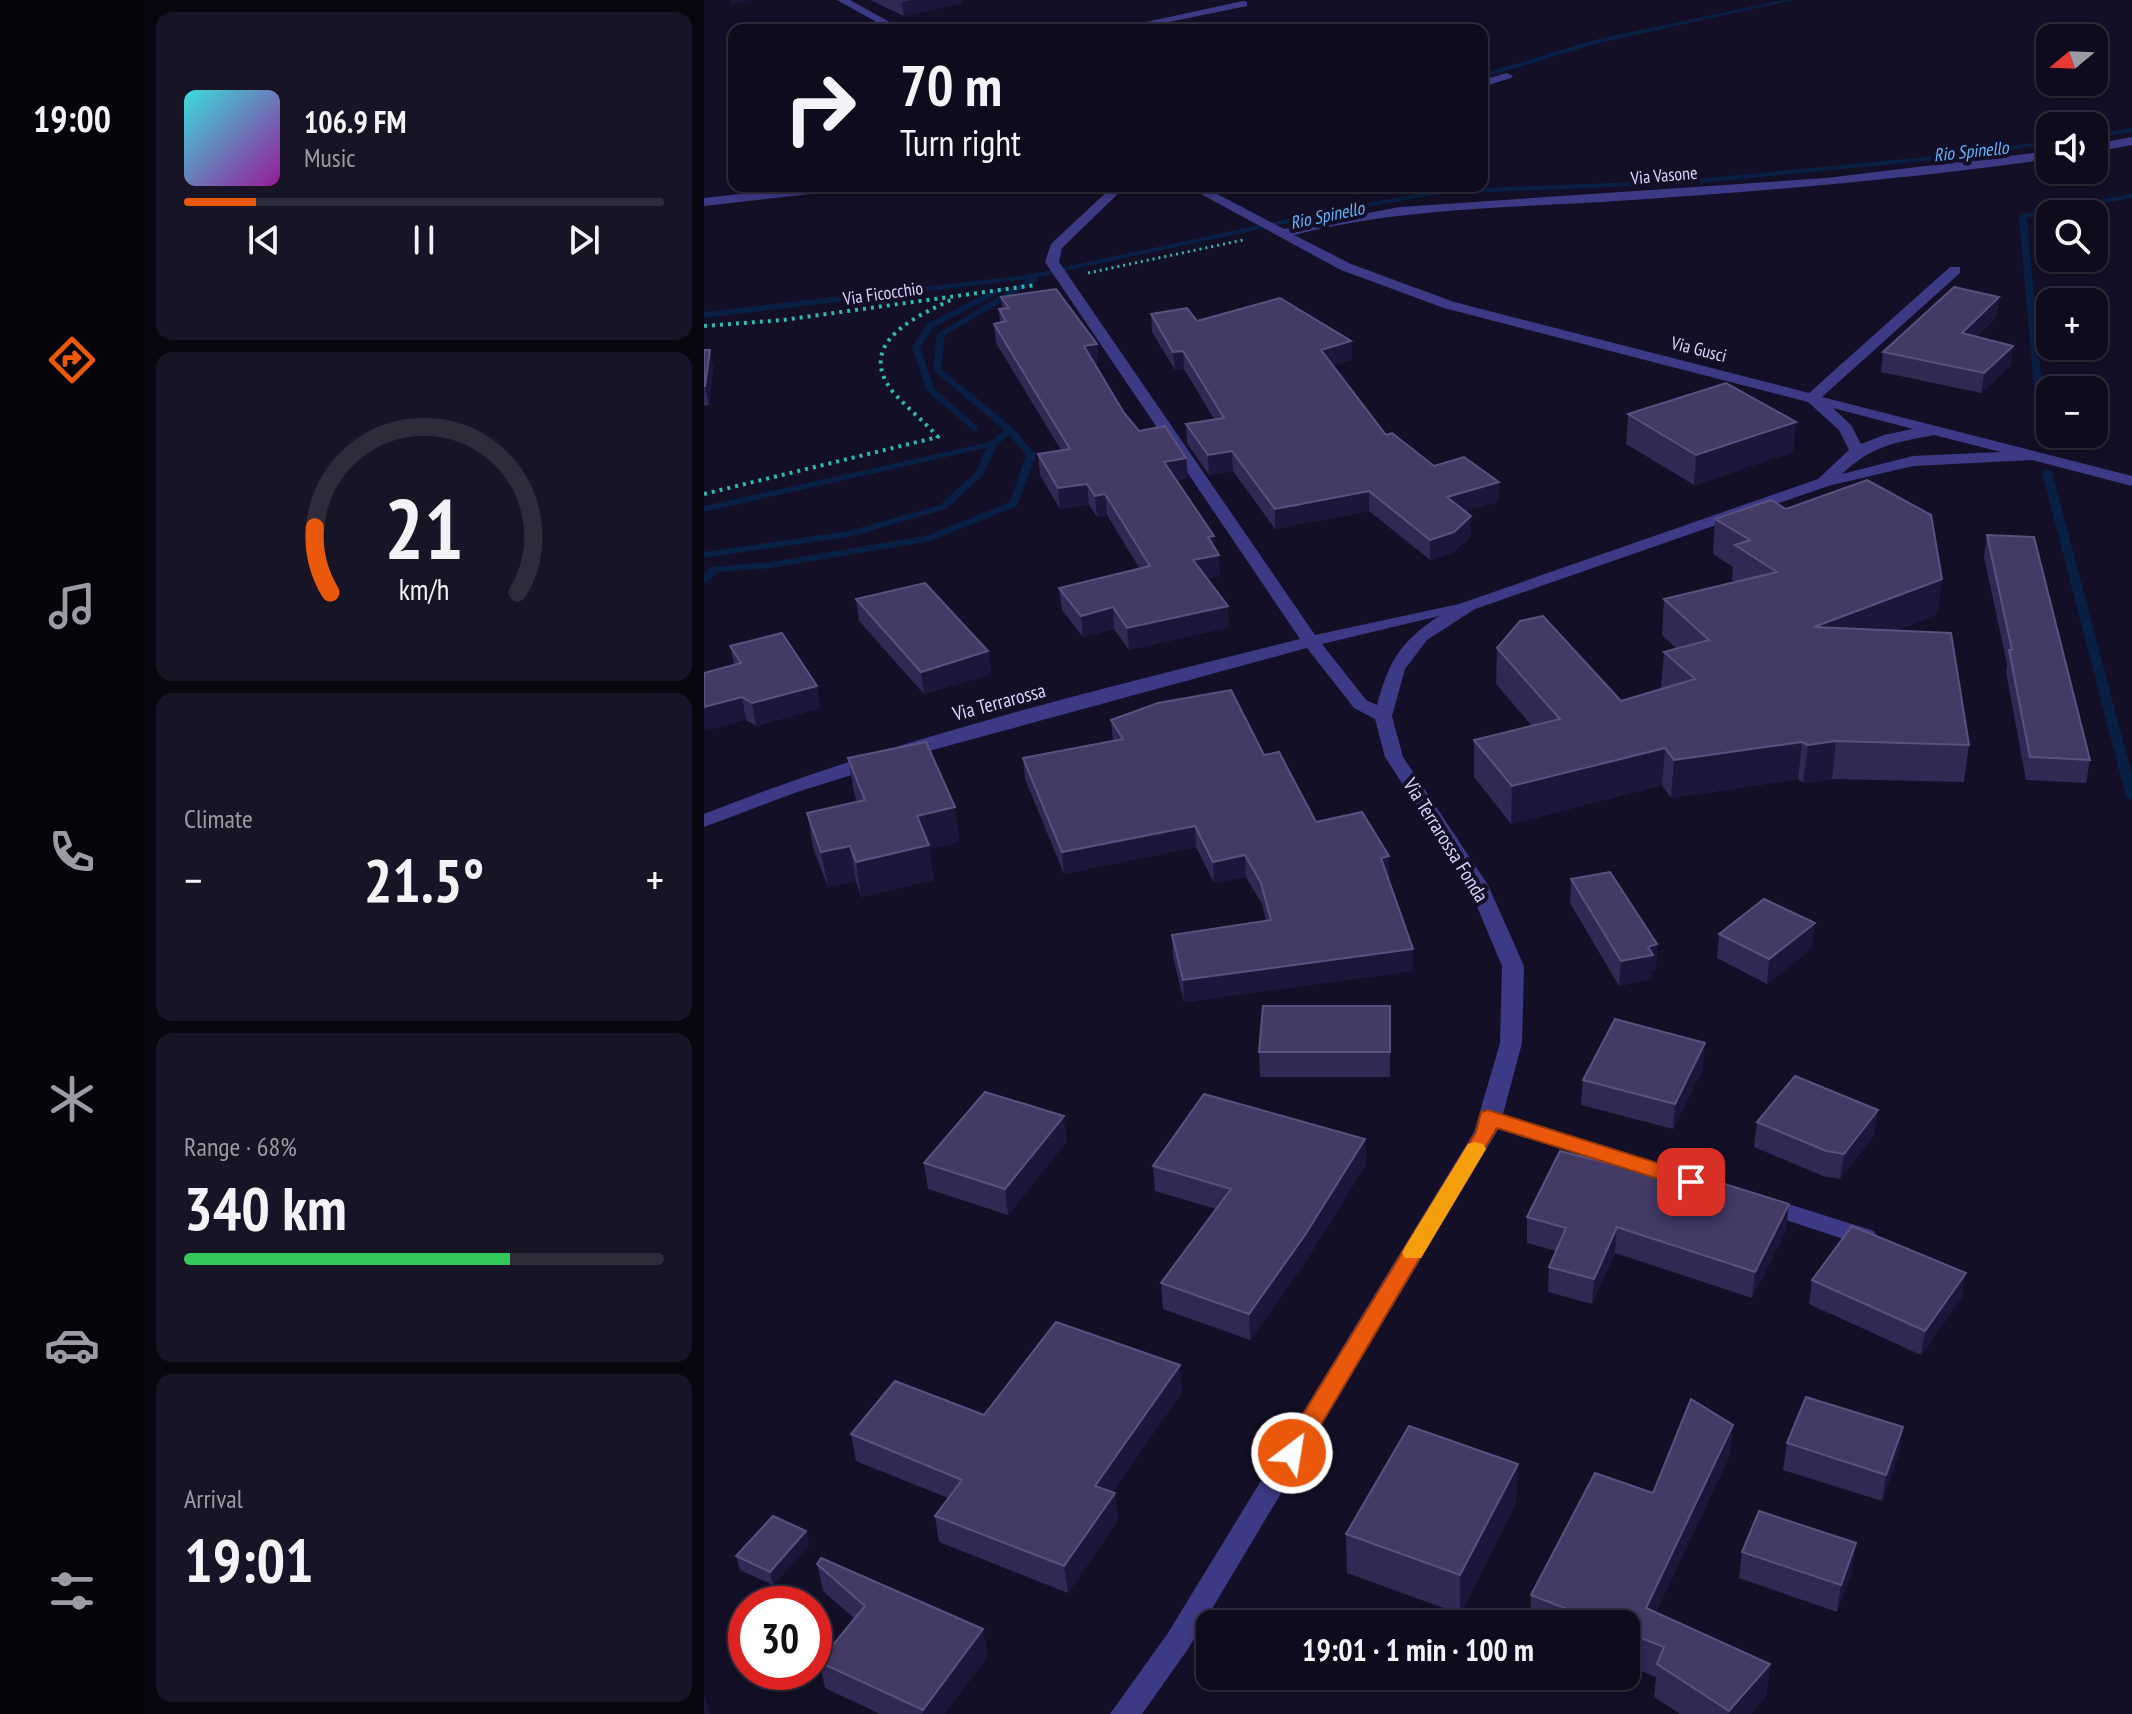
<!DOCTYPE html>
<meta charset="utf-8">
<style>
:root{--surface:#0e0b1c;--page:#171425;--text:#f1f3f6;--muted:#9b9ba3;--line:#2e2b3b;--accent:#ea580c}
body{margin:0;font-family:"PT Sans Narrow",sans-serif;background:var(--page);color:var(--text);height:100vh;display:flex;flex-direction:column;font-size:30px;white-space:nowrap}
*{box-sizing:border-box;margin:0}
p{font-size:26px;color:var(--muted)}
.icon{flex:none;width:44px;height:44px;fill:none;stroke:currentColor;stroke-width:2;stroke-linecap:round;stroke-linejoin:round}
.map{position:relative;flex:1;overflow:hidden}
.side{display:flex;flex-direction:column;gap:12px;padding:12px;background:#08060f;width:560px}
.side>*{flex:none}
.hud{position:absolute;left:24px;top:24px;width:760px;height:168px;border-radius:16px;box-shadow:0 4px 12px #0003,0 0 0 2px var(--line);background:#0e0b1c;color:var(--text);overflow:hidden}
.needle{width:52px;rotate:251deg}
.buttons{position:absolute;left:1332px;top:24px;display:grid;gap:16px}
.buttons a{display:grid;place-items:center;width:72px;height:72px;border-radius:16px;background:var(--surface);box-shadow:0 4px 12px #0003,0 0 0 2px var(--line);font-size:40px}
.speed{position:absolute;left:24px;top:1586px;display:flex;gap:16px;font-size:40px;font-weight:700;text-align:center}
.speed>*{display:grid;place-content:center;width:104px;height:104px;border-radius:50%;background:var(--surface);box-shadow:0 4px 12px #0003,0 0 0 2px var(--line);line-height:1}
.speed .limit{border:12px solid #d22;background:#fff;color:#111}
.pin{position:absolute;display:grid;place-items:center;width:68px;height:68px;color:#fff;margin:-34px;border-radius:16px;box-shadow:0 4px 12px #0006}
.me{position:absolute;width:88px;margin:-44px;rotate:31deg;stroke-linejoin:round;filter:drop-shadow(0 0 6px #0008)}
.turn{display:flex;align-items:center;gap:28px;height:168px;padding:0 40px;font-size:36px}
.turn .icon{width:104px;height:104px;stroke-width:2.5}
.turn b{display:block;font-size:56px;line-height:68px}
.big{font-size:60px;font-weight:700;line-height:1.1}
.side .widget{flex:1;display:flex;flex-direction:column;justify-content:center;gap:12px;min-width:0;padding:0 28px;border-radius:16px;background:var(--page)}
.side .dial{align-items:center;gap:0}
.dial svg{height:208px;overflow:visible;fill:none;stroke:var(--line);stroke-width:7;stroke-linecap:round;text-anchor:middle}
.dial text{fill:var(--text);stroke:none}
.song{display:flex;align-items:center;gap:24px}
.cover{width:96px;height:96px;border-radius:12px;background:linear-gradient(135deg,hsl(180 70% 55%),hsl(300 70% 35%))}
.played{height:8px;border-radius:4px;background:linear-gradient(90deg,var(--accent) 15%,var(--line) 15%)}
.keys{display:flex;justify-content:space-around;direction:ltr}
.heat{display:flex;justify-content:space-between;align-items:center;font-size:44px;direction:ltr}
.charge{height:12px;border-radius:6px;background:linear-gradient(90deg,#34c759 68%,var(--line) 0)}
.trip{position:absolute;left:492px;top:1610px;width:444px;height:80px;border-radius:16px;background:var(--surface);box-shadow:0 4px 12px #0003,0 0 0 2px var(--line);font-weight:700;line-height:80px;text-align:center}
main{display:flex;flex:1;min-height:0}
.menu{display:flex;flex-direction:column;width:144px;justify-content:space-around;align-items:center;background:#06040b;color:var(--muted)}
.menu .icon{width:56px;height:56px}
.menu .on{color:var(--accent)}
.menu b{font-size:36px;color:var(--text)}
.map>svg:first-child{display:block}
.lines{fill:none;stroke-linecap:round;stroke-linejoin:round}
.stream{fill:#0a1f44;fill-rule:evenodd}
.path-far1{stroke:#2fb8b0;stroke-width:3;stroke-dasharray:2 4;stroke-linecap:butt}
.path{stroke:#2fb8b0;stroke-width:4;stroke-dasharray:3 5;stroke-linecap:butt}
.minor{fill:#3d3a85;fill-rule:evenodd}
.wall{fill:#312854}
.shaded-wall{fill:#1d163a}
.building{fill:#433a66;stroke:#5a527e;stroke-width:2}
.route{fill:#ea580c;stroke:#983908;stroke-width:2}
.slow{fill:#f59e0b}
.labels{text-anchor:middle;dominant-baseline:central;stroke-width:8;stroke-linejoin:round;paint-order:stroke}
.far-water-label{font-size:18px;font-style:italic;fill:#62b6ff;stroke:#130f26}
.far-street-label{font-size:18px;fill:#d9d4ff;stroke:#130f26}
.street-label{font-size:20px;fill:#d9d4ff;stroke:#130f26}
</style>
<main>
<nav class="menu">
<b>19:00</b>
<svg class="icon on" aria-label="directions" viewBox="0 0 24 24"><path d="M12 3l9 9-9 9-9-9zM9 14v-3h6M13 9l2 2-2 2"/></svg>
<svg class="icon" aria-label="music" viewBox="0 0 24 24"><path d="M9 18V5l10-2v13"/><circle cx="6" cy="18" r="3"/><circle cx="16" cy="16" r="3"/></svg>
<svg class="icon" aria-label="phone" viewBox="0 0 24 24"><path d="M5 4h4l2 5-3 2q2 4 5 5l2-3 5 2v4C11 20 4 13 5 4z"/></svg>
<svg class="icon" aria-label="climate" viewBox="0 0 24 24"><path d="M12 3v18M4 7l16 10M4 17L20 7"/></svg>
<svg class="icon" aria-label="car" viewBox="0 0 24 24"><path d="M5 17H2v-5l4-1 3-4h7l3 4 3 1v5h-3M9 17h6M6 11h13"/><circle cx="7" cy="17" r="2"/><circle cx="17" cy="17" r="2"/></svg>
<svg class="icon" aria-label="filters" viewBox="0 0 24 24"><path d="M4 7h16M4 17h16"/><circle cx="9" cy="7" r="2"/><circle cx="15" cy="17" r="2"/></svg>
</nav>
<section class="side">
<div class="widget">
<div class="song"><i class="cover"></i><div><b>106.9 FM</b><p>Music</p></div></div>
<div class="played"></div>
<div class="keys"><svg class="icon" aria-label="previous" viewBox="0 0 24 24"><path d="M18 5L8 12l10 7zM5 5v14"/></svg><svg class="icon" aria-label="pause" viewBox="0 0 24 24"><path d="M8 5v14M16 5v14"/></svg><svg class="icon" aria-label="next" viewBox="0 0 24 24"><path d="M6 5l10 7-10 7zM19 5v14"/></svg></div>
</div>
<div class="widget dial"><svg viewBox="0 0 100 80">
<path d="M14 69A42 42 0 1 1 86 69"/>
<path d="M14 69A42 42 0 0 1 8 44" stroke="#ea580c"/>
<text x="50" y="56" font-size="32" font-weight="700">21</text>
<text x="50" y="72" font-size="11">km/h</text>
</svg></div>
<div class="widget"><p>Climate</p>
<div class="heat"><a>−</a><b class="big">21.5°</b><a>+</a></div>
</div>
<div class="widget"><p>Range · 68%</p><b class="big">340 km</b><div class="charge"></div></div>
<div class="widget"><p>Arrival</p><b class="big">19:01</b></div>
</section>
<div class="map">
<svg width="1428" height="1714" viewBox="0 0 1428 1714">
<rect width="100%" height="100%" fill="#130f26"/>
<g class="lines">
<path class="stream" d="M1078,0H1090L895,43L778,78V74L894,39Z
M1428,128V132L1390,138V134Z
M1346,140V144L1252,158L984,184L736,194L640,211L333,277V281L241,335L237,369L309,428L332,455L313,506L227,541L67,568L13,572L4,582L0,583V574L6,567L67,562L225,535L306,502L322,455L305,435L293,445L279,475L242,509L145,537L0,558V552L144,531L236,505L272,472L282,448L0,512V506L286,442L300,430L229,370L233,334L324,279L0,318V312L323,275L640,207L736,190L984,180L1252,154Z
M1428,194V198L1323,218L1343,444L1341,446H1335L1315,216L1319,214Z
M296,287L303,289L230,327L216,347L230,388L273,426V430L270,431L223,391L208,347L224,323Z
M1343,469L1348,472L1428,775V800L1422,797L1338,472Z"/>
<path class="path-far1" d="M384,273L539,240"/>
<path class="path" d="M0,326L79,320L332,285
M0,494L234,437C220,421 203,408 189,392C150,343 213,316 249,299"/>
<path class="minor" d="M133,0H146L200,30H187Z
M539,1L543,2V6L426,30H405Z
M803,73L809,76L807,78L778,87V80Z
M1428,137V145L1390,152V144Z
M1346,151V159C1197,180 1048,192 898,202C795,208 691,209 590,235L647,264L750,302L1105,393L1246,267H1256V273L1118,397L1428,476V486L1328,460L1209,466L1124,486L771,609L723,640L701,669L688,716L699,757L784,885L820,966L818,1043L799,1114L1021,1184L1025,1190L1021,1196L1013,1198L795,1128L484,1649L438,1714H406L464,1633L770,1132L796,1043L798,966L764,885L681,757L671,719L650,708L603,648L225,751L93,792L0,827V814C192,738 396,689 596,639L341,262L347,244L409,186H422L358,248L355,262L611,635L755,604L1114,479L1145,450L1135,430L1104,402L740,308L637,270L482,186H498L580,229L696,207L1122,178ZM1129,408L1209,429L1180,435L1157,444L1147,425ZM1230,435L1297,452L1209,456L1138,474C1169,445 1190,443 1230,435ZM735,616C696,642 685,661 673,705L662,700L618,644Z
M108,186H148L142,190L0,206V198Z
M1059,1196L1170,1231L1173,1237L1170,1243L1161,1246L1051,1210L1047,1204L1051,1198Z"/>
</g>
<path class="wall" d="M166,0H258V3L200,16Z
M297,297L393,344L394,364H391L420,413L435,431L482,458L484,478L473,480L511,548L516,576L503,578L525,627L425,650L410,629L379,637L358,610L355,588L436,569L403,515L393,517L385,505L356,509L336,475L334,454L357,450L292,343L290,324L296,322L295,309H298Z
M1295,297L1292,317L1272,337L1309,346L1306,366L1277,393L1177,372L1179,352Z
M447,314L493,321L647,341L648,360L629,365L682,435L730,466L795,482L794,502L761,511L767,536L750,552L726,560L665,511L571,529L529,471L505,475L483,443L482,424L510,419L480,369L471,370L448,332Z
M0,350H6L9,369L5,405L0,406Z
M924,414L1089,452L990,485L922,444Z
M1082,509L1238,579L1233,614L1190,631L1265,745L1260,782L1128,779L1099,783L1094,779L967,798L958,785L807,824L770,777V740L828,726L792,684L793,648L917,701L957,688L960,652L973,649L958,635L960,599L1031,582L1028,580L1029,567L1009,554L1011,519Z
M1283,535L1386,760L1382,783L1322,780L1302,672L1303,664L1280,557Z
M152,599L284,651L287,674L220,694L155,621Z
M26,646L116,708L52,726L42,720Z
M407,720L560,755L612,822L685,877L684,878L709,971L480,1002L469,957L468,935L562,921L558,904L542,877L510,883L492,847L360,874L321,779L319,758L409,741Z
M144,758L251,807L255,842L225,849L230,880L157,897L152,881L124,887L109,848L103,813L153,802L150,792Z
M867,879L953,944L952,969L948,970L947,979L915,986L866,903Z
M1015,934L1108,948L1063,984L1013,958Z
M686,1006V1077H556L555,1052Z
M999,1068L969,1129L877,1105L879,1080Z
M1053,1122L1170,1135L1136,1179L1119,1176L1050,1147Z
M661,1139L662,1164L602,1261L546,1340L459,1309L457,1283L512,1209L451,1191L449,1166Z
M363,1141L304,1215L224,1189L220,1163Z
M823,1217L1082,1230L1048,1298L911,1253L888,1304L844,1292L845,1267L852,1251L823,1243Z
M1108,1280L1258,1297L1217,1355L1105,1304Z
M478,1392L408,1492L411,1493L414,1520L364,1593L235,1542L231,1516L244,1498L152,1461L147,1434L280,1415Z
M1029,1425L1025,1457L952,1612L1066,1664L1062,1696L1047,1714H976L950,1697L952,1677L922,1665V1624H826L827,1595L949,1493Z
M1199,1427L1195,1453L1178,1501L1079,1470L1083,1443Z
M814,1464L812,1502L756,1614L643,1573L642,1534Z
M102,1531L105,1545L69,1585L36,1570L32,1556Z
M1038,1552L1148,1570L1133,1612L1035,1578Z
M113,1564L284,1656L240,1714H176L121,1688L115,1662L151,1619L119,1591Z"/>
<path class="shaded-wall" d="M26,0H47L27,4Z
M208,0H258V3L200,16L198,2Z
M1295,297L1292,317L1255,353L1258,333Z
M647,341L648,360L618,369L617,350Z
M393,344L394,364L382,366L380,346Z
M1309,346L1306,366L1277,393L1280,373Z
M6,350L9,369L5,405L1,386Z
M479,351L480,369L471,370L469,352Z
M1092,422L1089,452L990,485L992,455Z
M528,451L529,471L505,475L504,455Z
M482,458L484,478L462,482L460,462Z
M795,482L794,502L743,517V497Z
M383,484L385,505L356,509L354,488Z
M665,491V511L571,529V509Z
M401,494L403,515L393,517L391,496Z
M767,516V536L750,552L726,560V540Z
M510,536L511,556L515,555L516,576L491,581L489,560L504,537Z
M1238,579L1233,614L1106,663L1110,627Z
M524,606L525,627L425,650L423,628Z
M409,607L410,629L379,637L377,616Z
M284,651L287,674L220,694L217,672Z
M113,686L116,708L52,726L48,703Z
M38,697L42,720L0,731V707Z
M1132,741L1128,779L1099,783L1104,745Z
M1098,742L1094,779L967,798L970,760Z
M961,748L958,785L807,824L808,786Z
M251,807L255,842L225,849L230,880L157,897L152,862L213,816Z
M491,826L492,847L360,874L358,852Z
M146,846L152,881L124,887L117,852Z
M541,855L542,877L510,883L509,862Z
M685,856V877L677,879V858Z
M1111,923L1108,948L1063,984L1065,959Z
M953,944L952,969L948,970L947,979L915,986L917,961L944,947Z
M709,949V971L480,1002L479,980Z
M1001,1043L999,1068L969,1129L971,1104Z
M1174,1110L1170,1135L1136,1179L1140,1154Z
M360,1116L363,1141L304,1215L301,1189Z
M661,1139L662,1164L602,1261L546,1340L545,1314Z
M1085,1204L1082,1230L1048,1298L1051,1272Z
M913,1227L911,1253L888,1304L890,1279Z
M1262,1273L1258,1297L1217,1355L1221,1331Z
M476,1365L478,1392L394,1512L391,1486Z
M1029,1425L1025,1457L939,1640L942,1608Z
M1199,1427L1195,1453L1178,1501L1182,1475Z
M814,1464L812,1502L756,1614V1575Z
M411,1493L414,1520L364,1593L360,1566Z
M102,1531L105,1545L69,1585L66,1572Z
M1152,1543L1148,1570L1133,1612L1137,1585Z
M279,1629L284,1656L240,1714H219V1710Z
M1066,1664L1062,1696L1047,1714H1025V1711Z
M0,1693L6,1714H0Z"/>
<path class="building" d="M1250,287L1295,297L1258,333L1309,346L1280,373L1179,352Z
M352,289L393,344L380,346L420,413L435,431L461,426L482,458L460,462L510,536L504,537L515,555L489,560L524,606L423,628L409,607L377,616L355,588L446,566L401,494L391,496L383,484L354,488L334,454L366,449L290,324L302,321L295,309L305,308L297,297Z
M576,298L647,341L617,350L682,435L688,433L730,466L760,457L795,482L743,497L767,516L750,532L726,540L665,491L571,509L528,451L504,455L482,424L520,418L479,351L469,352L447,314L483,308L493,321Z
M0,350H6L1,386H0Z
M1022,383L1092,422L992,455L924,414Z
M1163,480L1227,515L1238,579L1110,627L1247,633L1265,745L1132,741L1104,745L1098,742L970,760L961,748L808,786L770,740L856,719L793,648L816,621L839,616L917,701L991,679L960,652L1005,640L960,599L1073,572L1031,545L1046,540L1011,519L1067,500L1082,509Z
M1283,535L1330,537L1386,760L1326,757L1305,650H1308Z
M221,583L284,651L217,672L152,599Z
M78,633L113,686L48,703L38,697L0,707V673L37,663L26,646Z
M527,690L560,755L575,752L612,822L658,812L685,856L677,858L709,949L479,980L468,935L567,920L557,883L541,855L509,862L491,826L358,852L319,758L419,739L407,720L454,703Z
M222,742L251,807L213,816L225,845L152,862L146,846L117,852L103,813L161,800L144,758Z
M906,872L953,944L944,947L949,955L917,961L867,879Z
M1060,899L1111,923L1065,959L1015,934Z
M559,1006H686V1052H555Z
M911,1019L1001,1043L971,1104L879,1080Z
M1091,1076L1174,1110L1140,1154L1122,1151L1053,1122Z
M281,1092L360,1116L301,1189L220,1163Z
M500,1094L661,1139L601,1235L545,1314L457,1283L527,1189L449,1166Z
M856,1151L987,1184L992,1175L1085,1204L1051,1272L913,1227L890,1279L845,1267L862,1228L823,1217Z
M1148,1226L1262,1273L1221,1331L1108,1280Z
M352,1322L476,1365L391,1486L411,1493L360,1566L231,1516L258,1480L147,1434L191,1381L280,1415Z
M1102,1397L1199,1427L1182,1475L1083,1443Z
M987,1399L1029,1425L942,1608L1066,1664L1025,1711L953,1664L960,1647L922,1632V1624H902L827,1595L891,1473L949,1493Z
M705,1426L814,1464L756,1575L642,1534Z
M1055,1511L1152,1543L1137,1585L1038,1552Z
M69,1516L102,1531L66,1572L32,1556Z
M117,1558L279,1629L219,1710L115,1662L161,1606L113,1564Z"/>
<path class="route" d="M784,1110L995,1176L998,1182L995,1187L987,1189L793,1128L596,1460L588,1463L579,1460L576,1453L579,1447L772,1132L777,1112Z"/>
<path class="slow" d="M771,1142L779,1144L782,1149L717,1258H701L698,1253L701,1247L764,1144Z"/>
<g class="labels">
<g class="far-water-label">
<text transform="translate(1267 151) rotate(-6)">Rio Spinello</text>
<text transform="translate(623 215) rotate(-12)">Rio Spinello</text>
</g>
<g class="far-street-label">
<text transform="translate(960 175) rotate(-5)">Via Vasone</text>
<text transform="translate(179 293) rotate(-8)">Via Ficocchio</text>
<text transform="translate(995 349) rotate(14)">Via Gusci</text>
</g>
<g class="street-label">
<text transform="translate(295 702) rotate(-15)">Via Terrarossa</text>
<text transform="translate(742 840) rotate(58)">Via Terrarossa Fonda</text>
</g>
</g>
</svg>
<div class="buttons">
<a><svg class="needle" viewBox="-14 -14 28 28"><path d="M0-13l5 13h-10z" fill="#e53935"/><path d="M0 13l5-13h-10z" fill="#9b9ba3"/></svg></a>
<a><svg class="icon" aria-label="sound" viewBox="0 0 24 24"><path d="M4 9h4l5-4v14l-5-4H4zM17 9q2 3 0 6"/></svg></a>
<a><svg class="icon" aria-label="search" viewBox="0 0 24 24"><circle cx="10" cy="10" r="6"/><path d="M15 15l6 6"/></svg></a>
<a>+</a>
<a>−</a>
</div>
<div class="speed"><div class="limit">30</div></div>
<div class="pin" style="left:987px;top:1182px;background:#d93025"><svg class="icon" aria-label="arrive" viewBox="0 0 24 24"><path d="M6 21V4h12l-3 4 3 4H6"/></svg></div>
<svg class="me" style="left:588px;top:1453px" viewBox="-20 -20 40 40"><circle r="17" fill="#ea580c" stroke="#fff" stroke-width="3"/><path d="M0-11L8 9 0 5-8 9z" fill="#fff"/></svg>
<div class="trip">19:01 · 1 min · 100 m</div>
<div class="hud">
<div class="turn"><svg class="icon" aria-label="right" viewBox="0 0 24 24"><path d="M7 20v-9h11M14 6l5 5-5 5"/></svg><div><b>70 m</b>Turn right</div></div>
</div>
</div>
</main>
